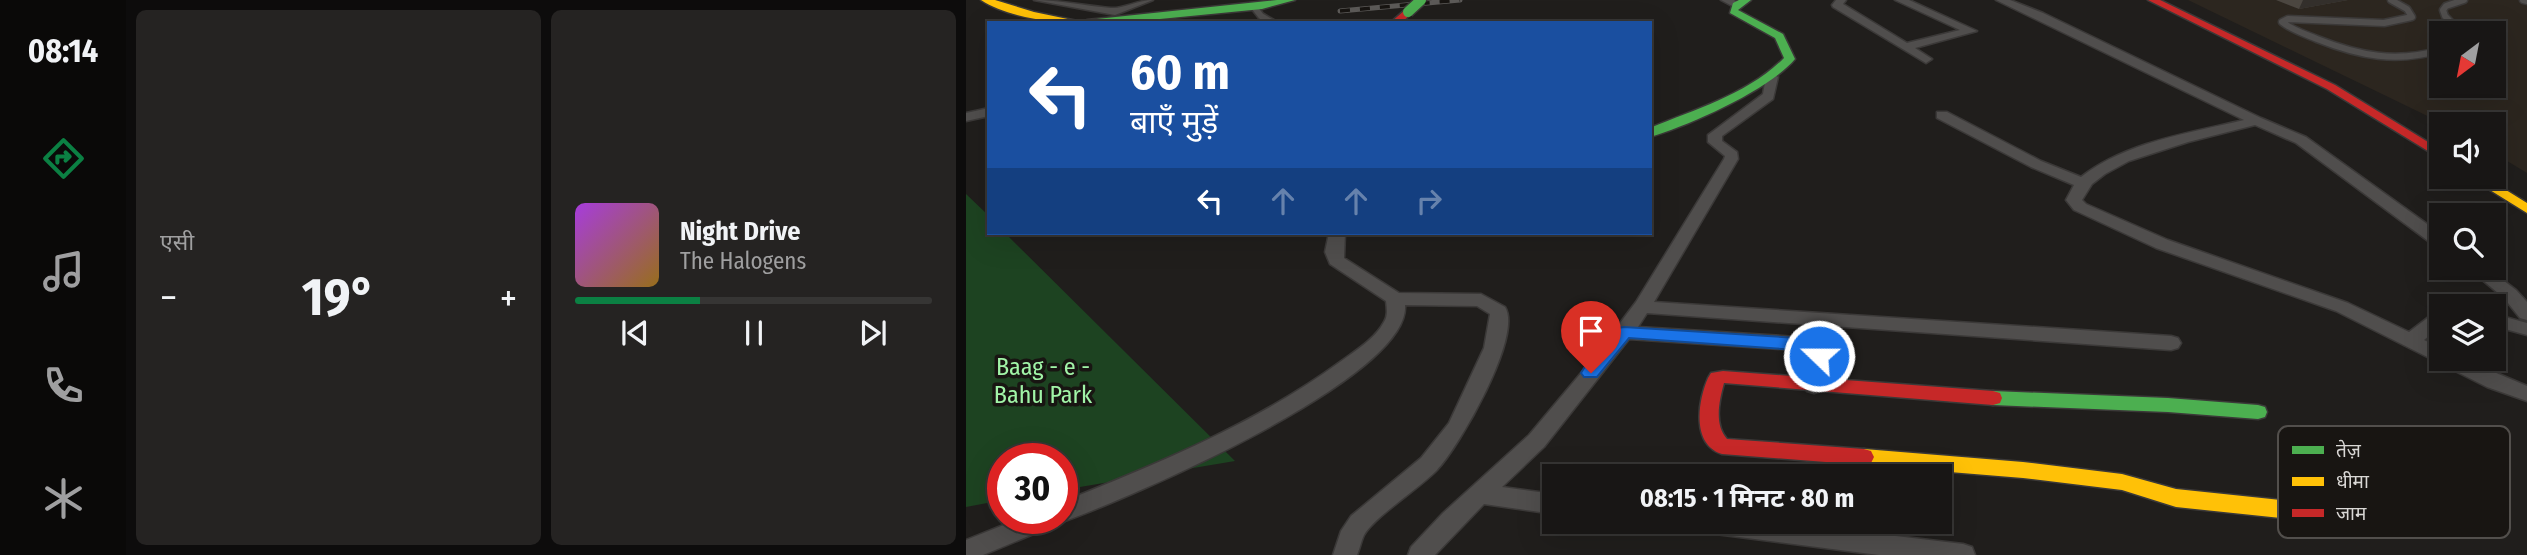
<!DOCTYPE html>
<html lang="hi">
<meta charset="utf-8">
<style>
:root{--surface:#181615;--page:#252322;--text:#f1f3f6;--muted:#9f9fa0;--line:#363534;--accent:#0b8043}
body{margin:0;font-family:"Fira Sans Condensed","Noto Sans Devanagari",sans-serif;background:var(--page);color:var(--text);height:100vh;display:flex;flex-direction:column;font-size:26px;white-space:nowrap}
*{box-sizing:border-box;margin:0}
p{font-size:23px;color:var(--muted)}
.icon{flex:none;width:38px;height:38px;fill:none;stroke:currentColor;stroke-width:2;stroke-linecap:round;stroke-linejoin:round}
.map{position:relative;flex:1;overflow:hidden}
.details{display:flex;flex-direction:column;gap:10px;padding:10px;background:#0d0c0c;width:840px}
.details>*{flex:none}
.guide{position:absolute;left:21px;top:21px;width:665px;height:214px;border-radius:0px;box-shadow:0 7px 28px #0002,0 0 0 2px var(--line);background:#1a4fa0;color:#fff;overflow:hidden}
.needle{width:46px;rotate:212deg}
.fabs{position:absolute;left:1463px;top:21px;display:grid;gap:14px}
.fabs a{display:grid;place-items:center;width:77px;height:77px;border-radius:0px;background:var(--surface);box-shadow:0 7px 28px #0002,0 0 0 2px var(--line);font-size:35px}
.speed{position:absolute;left:21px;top:443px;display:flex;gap:14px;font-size:35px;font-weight:700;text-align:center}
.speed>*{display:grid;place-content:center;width:91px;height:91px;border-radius:50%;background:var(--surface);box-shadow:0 7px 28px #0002,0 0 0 2px var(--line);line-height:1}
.speed .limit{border:10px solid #d22;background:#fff;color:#111}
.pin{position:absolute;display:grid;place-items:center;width:60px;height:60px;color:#fff;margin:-72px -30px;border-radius:50% 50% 50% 0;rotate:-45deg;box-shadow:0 0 7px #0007}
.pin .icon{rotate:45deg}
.me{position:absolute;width:77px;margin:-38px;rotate:292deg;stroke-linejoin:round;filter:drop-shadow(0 0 5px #0008)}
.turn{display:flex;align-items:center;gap:24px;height:147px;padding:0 28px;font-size:32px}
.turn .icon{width:91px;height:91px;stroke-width:2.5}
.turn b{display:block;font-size:49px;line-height:60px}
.lanes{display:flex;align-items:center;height:66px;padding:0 28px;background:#0003;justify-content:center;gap:35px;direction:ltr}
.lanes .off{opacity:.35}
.big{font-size:52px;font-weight:700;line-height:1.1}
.details .widget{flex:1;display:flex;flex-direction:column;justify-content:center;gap:10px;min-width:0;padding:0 24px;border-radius:10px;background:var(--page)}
.song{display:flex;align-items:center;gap:21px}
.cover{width:84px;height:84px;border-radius:10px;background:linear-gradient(135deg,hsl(280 70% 55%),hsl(40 70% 35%))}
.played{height:7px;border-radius:4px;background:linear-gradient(90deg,var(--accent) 35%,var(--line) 35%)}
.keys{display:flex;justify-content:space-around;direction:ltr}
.heat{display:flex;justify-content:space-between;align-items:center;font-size:38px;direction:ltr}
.details .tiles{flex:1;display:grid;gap:10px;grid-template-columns:repeat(2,1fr)}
.trip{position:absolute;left:576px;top:464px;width:410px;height:70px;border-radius:0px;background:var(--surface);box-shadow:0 7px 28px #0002,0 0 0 2px var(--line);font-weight:700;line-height:70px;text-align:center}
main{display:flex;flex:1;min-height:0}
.tabs{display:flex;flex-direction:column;width:126px;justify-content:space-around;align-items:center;background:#0a0908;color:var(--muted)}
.tabs .icon{width:49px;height:49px}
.tabs .selected{color:var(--accent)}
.tabs b{font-size:32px;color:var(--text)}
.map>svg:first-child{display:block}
.built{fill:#2c261f;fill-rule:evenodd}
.green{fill:#1d4321}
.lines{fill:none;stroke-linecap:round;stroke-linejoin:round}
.lane-casing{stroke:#3b3938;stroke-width:9}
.street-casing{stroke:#3b3938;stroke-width:3}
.fast-casing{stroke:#3b3938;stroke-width:3}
.slow-casing{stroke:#3b3938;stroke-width:3}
.jam-casing{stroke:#3b3938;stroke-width:3}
.lane{stroke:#504e4d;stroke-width:6}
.street{fill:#504e4d;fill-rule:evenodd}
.fast{fill:#4caf50;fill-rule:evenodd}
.slow{fill:#ffc107;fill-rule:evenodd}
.jam{fill:#c62828;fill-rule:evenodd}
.rail-casing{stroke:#5c5a58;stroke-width:5}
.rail{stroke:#181512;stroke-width:3.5;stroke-dasharray:10;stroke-linecap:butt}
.fast-bridge-casing{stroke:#3b3938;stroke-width:13;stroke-linecap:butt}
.fast-bridge{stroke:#4caf50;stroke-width:10}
.wall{fill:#4b4640}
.shaded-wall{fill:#332f2b}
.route{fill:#1a73e8;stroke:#114b97;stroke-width:2}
.labels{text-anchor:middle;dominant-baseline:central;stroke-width:7;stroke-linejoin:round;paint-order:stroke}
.park-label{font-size:24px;fill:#a1f4a7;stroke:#181512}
.key{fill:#181512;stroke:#524f4c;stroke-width:2}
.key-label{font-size:19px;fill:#d9d7d5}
</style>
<main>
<nav class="tabs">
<b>08:14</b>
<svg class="icon selected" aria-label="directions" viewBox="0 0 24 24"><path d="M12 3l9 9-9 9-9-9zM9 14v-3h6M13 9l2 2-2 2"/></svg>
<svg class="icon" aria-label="music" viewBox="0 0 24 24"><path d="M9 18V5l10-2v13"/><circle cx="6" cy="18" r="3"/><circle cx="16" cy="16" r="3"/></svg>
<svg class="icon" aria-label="phone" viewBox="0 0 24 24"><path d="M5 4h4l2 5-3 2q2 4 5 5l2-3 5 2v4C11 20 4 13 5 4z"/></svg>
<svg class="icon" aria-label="climate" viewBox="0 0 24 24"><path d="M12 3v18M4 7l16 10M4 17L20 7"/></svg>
</nav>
<section class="details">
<div class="tiles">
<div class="widget"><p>एसी</p>
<div class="heat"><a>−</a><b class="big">19°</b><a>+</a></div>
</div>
<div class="widget">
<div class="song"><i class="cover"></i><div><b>Night Drive</b><p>The Halogens</p></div></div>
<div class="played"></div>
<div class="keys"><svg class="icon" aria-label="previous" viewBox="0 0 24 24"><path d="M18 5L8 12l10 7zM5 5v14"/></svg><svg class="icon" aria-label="pause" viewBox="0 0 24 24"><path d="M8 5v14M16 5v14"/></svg><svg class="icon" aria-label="next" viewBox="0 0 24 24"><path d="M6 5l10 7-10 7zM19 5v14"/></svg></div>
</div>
</div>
</section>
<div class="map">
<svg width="1561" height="555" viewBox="0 0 1561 555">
<rect width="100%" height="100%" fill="#201e1c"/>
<path class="built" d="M1222,0H1561V173L1528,153V124H1478ZM1475,33H1528V86H1475Z"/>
<path class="green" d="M0,194L23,216V233H39L269,461L96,490V458H37V500L0,507Z"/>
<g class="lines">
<defs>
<path id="lane" d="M1425,0L1441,9L1446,17L1418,23L1322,19L1316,22C1326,30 1339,34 1351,39C1394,56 1430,63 1475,50
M1557,0L1561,1
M288,7L295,16L307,23
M1495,33L1479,16L1477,10L1480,6L1498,0"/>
<path id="street" d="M68,0C94,0 119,6 145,8C157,9 172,0 187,0L149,15Z
M755,0H768L775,5L770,8Z
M870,0H880L877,4L941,43L994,30L929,0H943L1011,31L949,48L966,59L960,63L867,7L866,5Z
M1030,0H1044L1077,13L1295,118L1340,137L1475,234V247L1469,246L1330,143L1289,125L1222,142L1163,161L1139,174L1126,184L1116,200L1120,204L1202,240L1382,303L1443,332L1468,313L1475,311V326L1458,340L1475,348V359H1497L1561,386V401L1521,387L1370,311L1190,248L1108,210L1100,200L1108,185L1065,167L971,118V112H981L1075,161L1115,177C1160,142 1223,133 1278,120Z
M806,73L812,77L807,99L756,136V141L771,152L772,159L688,302L1205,336L1212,338L1215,343L1212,348L1205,350L681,313L672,327L832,337L852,343L863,356L855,391L848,393L841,391L838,386L843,358L831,350L663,339L578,447L536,487L588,494V514L518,504L469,555H442L445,547L477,513L563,435L626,360L670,302L758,159L759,156L742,142V135L797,94L800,77Z
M23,108V116L0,121V113Z
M363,233H379L378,258L433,293L515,294L539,307C557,336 493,447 471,470C454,488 408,517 398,535C395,541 394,548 391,555H367L375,531L385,516L455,458L483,423L518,348L524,314L511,306L439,305C445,378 159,500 96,522L92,520L89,525L17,555H0V540L55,518H96V502C193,463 289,424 374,362C389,351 409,339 418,322C422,316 421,309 420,301L364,264L359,252Z
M1502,268H1521L1550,290L1561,302V320L1554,318L1538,298Z
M1528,314L1561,323V335L1528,326Z
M722,522H812L997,544L1006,547L1009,555H913L734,532L726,529Z"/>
<path id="fast" d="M311,0H329L296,9L153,23H116L121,20Z
M773,0H785L772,10L817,34L829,59C803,90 724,125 684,137V128C730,109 782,94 818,58L809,38L764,13L767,3Z
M1027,391L1202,398L1292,405L1299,407L1301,412L1299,417L1292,419L1202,412L1027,405L1020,403L1018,398L1020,393Z"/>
<path id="slow" d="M15,0H29L68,12L121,23C89,23 42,18 15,0Z
M1503,177H1519L1561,203V213Z
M898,449L1057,462L1156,474L1210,489L1371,506L1379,509L1382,515L1379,521L1371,524L1210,507L1156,490L1057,478L898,465L891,463L888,457L891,451Z"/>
<path id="jam" d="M1182,0H1194L1369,85L1475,150V159L1361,89Z
M439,10L447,12L435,23H424Z
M757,371L1027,391L1034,393L1036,398L1034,403L1027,405L758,383C753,401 748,425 761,439L898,449L905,451L908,457L905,463L898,465L756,454C725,444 732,401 742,378L745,373Z"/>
</defs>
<use href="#lane" class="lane-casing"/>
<use href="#street" class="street-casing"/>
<use href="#fast" class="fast-casing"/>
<use href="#slow" class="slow-casing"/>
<use href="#jam" class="jam-casing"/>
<use href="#lane" class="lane"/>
<use href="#street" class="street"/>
<use href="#fast" class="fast"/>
<use href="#slow" class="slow"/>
<use href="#jam" class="jam"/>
<defs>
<path id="rail" d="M374,11L494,0"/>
</defs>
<use href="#rail" class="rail-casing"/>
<use href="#rail" class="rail"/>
<defs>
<path id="fast-bridge" d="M442,12L455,0"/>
</defs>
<use href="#fast-bridge" class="fast-bridge-casing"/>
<use href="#fast-bridge" class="fast-bridge"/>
</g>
<path class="wall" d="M1310,0H1382L1333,9Z"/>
<path class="shaded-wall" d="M1337,0H1382L1333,9Z"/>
<path class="route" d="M658,327L832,338L851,344L861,356L853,362L831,350L663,338L631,377H618L615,373L618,368L652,328Z"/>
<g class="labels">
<g class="park-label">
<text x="77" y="367">Baag - e -<tspan x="77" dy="28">Bahu Park</tspan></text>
</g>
</g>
<rect x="1312" y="426" width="232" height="112" rx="10" class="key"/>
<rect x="1326" y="446" width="32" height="8" fill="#4caf50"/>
<rect x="1326" y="477" width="32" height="9" fill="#ffc107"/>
<rect x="1326" y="509" width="32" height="8" fill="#c62828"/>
<g class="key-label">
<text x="1370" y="457">तेज़</text>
<text x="1370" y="488">धीमा</text>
<text x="1370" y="520">जाम</text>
</g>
</svg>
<div class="fabs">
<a><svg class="needle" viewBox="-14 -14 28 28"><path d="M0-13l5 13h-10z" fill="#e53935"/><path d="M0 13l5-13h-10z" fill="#9f9fa0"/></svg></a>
<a><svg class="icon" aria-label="sound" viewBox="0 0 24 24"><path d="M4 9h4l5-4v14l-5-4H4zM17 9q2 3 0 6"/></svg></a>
<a><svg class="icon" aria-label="search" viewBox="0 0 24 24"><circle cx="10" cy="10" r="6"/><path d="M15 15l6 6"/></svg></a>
<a><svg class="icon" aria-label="layers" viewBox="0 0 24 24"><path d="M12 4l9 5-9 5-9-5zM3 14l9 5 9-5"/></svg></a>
</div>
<div class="speed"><div class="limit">30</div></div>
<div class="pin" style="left:625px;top:373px;background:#d93025"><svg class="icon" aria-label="arrive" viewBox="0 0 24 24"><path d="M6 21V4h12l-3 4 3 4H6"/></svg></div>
<svg class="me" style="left:853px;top:356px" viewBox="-20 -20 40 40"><circle r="17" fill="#1a73e8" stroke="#fff" stroke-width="3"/><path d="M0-11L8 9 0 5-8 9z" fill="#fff"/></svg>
<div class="trip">08:15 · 1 मिनट · 80 m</div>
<div class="guide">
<div class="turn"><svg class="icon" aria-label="left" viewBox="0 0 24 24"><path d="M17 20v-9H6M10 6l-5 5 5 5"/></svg><div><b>60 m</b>बाएँ मुड़ें</div></div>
<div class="lanes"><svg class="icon" aria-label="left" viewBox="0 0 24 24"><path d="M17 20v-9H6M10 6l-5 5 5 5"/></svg><svg class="icon off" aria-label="ahead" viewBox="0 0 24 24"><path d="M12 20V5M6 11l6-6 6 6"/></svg><svg class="icon off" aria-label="ahead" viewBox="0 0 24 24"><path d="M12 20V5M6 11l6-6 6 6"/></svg><svg class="icon off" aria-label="right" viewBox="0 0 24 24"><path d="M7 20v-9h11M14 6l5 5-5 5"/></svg></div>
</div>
</div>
</main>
